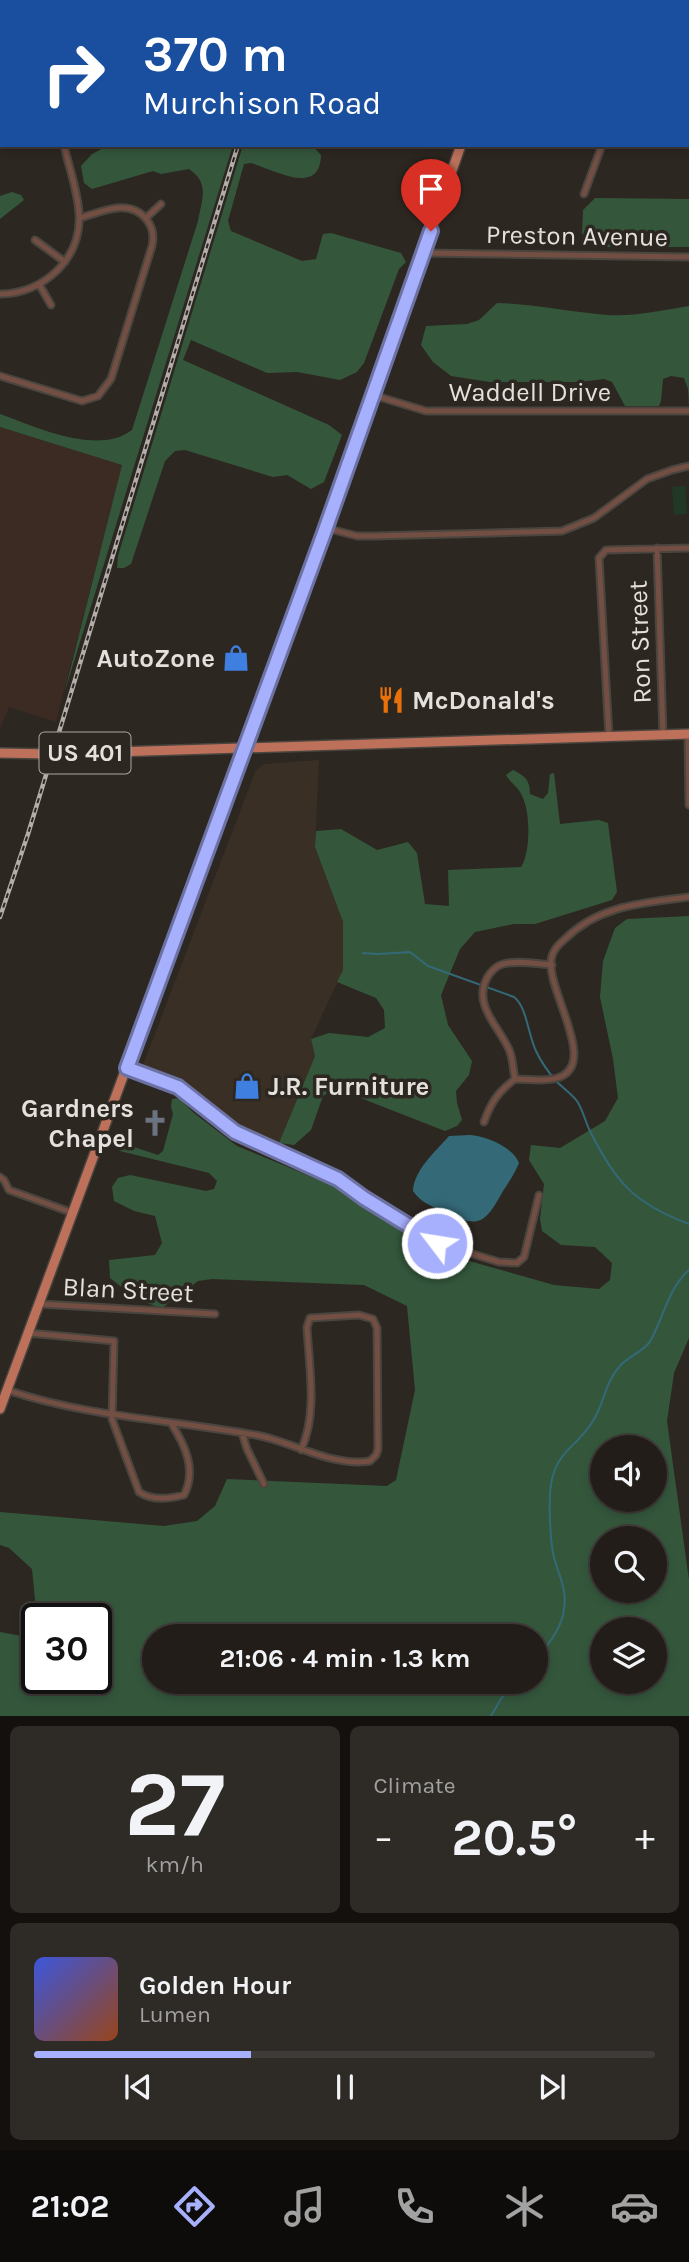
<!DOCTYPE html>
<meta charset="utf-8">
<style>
:root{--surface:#221d19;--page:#2e2a26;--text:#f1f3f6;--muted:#a2a2a2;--line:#3f3b38;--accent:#a7b0fc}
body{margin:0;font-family:Karla,sans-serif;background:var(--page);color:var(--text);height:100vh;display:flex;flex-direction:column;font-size:26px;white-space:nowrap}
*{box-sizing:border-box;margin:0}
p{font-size:23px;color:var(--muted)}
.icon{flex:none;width:38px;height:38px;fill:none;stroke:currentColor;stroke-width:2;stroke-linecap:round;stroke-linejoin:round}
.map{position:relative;height:1716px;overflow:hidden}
.drawer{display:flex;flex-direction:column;gap:10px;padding:10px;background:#13100e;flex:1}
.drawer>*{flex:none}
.hud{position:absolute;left:0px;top:0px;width:690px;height:147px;box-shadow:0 4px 10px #0003,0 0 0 2px var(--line);background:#1a4fa0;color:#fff;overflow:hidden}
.fabs{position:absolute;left:590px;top:1435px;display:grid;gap:14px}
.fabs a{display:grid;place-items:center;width:77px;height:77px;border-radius:50%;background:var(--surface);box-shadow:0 4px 10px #0003,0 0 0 2px var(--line);font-size:35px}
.speed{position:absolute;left:21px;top:1603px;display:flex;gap:14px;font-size:35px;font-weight:700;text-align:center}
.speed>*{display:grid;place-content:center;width:91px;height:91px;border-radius:50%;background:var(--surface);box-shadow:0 4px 10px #0003,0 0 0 2px var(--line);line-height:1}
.speed .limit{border:4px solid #111;border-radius:10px;background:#fff;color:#111}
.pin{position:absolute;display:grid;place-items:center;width:60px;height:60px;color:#fff;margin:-72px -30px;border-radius:50% 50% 50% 0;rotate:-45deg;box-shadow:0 0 7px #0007}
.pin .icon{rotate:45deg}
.me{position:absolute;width:77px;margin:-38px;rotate:301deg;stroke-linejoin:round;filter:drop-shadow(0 0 5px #0008)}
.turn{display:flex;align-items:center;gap:24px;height:147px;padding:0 28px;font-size:32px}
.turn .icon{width:91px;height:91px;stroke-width:2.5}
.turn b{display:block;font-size:49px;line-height:60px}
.big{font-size:52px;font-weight:700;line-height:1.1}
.drawer .card{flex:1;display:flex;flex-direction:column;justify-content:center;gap:10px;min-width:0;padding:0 24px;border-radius:10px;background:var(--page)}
.drawer .dial{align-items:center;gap:0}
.dial b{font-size:91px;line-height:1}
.song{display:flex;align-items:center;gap:21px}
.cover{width:84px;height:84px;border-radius:10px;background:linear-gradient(135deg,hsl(230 70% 55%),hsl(20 70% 35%))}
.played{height:7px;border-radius:4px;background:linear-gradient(90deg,var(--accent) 35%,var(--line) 35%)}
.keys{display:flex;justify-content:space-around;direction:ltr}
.heat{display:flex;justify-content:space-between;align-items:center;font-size:38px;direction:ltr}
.drawer .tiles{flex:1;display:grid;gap:10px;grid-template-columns:1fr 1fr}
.card:last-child{grid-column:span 2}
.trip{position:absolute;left:142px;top:1624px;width:406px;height:70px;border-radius:35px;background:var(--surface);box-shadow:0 4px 10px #0003,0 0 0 2px var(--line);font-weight:700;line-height:70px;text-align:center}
.tab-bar{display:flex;height:112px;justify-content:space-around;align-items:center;background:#0e0c0a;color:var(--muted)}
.tab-bar .icon{width:49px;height:49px}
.tab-bar .on{color:var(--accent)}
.tab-bar b{font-size:32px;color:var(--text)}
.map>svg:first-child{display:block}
.built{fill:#3a2f24}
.education{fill:#3c2b23}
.green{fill:#223827}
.forest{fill:#34573c;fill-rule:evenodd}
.water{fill:#346978}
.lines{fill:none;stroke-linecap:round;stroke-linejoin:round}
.stream{stroke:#346978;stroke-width:2}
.street-casing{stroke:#4a453f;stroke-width:9}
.primary-casing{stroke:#4a453f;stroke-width:12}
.street{stroke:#734e43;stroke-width:5}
.primary{stroke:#bd715b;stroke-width:9}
.rail-casing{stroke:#b2ada9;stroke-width:4.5}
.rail{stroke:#2d2721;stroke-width:2;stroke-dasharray:5;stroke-linecap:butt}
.route-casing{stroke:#6d72a4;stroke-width:18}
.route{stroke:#a7b0fc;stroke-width:12}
.labels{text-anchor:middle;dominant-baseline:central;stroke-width:7;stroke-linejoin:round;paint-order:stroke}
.shield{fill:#2d2721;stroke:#ada8a4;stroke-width:2}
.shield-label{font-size:24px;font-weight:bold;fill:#e4e0dc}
.street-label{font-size:26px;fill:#e4e0dc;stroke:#2d2721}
.poi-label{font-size:26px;font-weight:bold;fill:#e4e0dc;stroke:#2d2721;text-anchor:end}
</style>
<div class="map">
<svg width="689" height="1716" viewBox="0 0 689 1716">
<rect width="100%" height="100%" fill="#2d2721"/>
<path class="built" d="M319,760L315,847L343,922V970L311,1039L315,1056L279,1143L249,1132L201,1094L143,1065L256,770L264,764Z"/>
<path class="education" d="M0,427L122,465L56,722L9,707L0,728Z"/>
<path class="green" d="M685,486L687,514L674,515L672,487Z"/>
<path class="forest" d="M33,0H278L277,2H31Z
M109,145H233L64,694L122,465L0,427V414C36,427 98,456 132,430L198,221C202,199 210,183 189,169L161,174L153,171L92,189L84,183L81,166L92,154Z
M243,145H312L321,155C320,197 275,170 251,163L244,164L228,221L231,231L302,261L316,259L323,234L331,233L401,253L406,262L399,269L364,363L357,372L340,380L297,372L267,373L191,340L183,360L329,425L342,435L324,482L311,489L287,475L273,477L185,450L175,451L165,461L131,564L124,568H117L118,556Z
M12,192L21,195L24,200L0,219V196Z
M595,198L689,199V247H597L582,234L583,210Z
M497,303C534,304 570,312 607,315C633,317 663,310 689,306V407L688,389L684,378L671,376L663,379L661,401L659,406H625L612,382L604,379L580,382H490L451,376L433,362L421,345L426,326L467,324L479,320Z
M513,770C525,776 530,780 530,794L543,799L548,793L550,774L554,773L560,824L599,820L608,823L617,892L612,900L535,924H514L475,932L460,949L441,995L448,1025L472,1061L469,1075L456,1091L457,1103L462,1120L457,1126L445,1131L335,1088L323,1096L311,1130L294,1145L279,1143L315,1056L311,1039L329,1033L368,1037L385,1028L384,1010L376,998L337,982L343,970V922L315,847L316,831L341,829L377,850L408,842L417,853L425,904L449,906L448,870L521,867C531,852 531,808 520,792C516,786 510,782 506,775Z
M689,916V1338L674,1373L667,1421L689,1580V1716H0V1632L22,1636L31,1634L36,1610L32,1569L9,1548L0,1545V1512L164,1526L197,1521L215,1506L227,1479L387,1486L396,1480L415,1390L407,1306L364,1285L212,1279L198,1281L162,1308C146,1305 123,1289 110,1278L109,1260L155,1255L162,1243L155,1216L134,1211L114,1201L112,1187L118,1178L130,1175L206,1191L214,1189L217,1181L209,1173L120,1151L111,1143L116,1141L158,1155L163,1151L173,1114L171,1107L172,1099L179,1098L194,1113L237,1146L336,1187L427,1249L554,1285L599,1289L610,1280L612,1263L595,1247L561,1245L542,1231L540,1219L544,1184L529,1160L531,1145L560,1148L605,1121L618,1098L613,1059L600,997L603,961L615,928L627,919ZM602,1447H654V1500H602ZM602,1538H654V1591H602ZM37,1619H96V1678H37ZM602,1629H654V1682H602ZM154,1636H536V1682H154Z"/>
<path class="water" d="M470,1135C486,1136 513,1147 519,1163C515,1173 509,1182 503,1191C485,1224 479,1229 444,1212C433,1207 420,1202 413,1191C414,1170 435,1152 449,1136Z"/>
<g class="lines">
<path class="stream" d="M363,953L378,954L410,952L428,966L514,997C527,1007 528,1035 536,1051C541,1062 549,1073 557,1082C563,1088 572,1094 577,1101C583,1110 585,1121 590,1131C615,1182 635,1204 689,1224
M536,1660C546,1647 559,1632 563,1615C569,1588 558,1577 553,1553C550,1537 548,1495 552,1479C559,1450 577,1446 591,1424C604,1406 604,1384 619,1367C628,1356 644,1352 651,1340C664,1316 668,1289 689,1270
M491,1716L501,1699L516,1682"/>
<defs>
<path id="street" d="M26,0L27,2
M653,2L654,0
M0,127L2,126
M584,194L602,145
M146,218L161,204
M35,240L65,262
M423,253L689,257
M39,284L51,305
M0,294C43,294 82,259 79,214C78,191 69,168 64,145
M0,376L82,401L98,396L111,379L152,246C154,237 153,228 147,220C130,197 101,212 80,218
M373,395L426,411H689
M326,528L357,536H374L562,531L594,518L647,479L672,470L689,466
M657,548L663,734
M688,734L689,805
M609,737L599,558L606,550L689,548
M127,1068L178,1087L235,1132L338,1179L364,1198L437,1243L499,1262L517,1263L524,1257L539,1195
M515,1079C528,1079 545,1082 557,1078C602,1065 542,985 552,956C554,949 560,943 565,939C599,905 644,903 689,897
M515,1079C513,1070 513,1060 510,1052C501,1028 472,1006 487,978C491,971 496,966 503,964C518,960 537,964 552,965
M484,1122C491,1102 498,1092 515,1079
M0,1177L4,1180L9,1190L73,1213
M40,1304L215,1314
M29,1333L114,1341L112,1419L139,1492C152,1501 169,1499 184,1495C197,1470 185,1445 171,1423
M7,1390C87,1417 173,1420 256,1435C294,1442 330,1467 370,1461L376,1455L378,1449L377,1328L373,1319L359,1315L310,1318L307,1327C309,1367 318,1413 301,1450
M242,1433L247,1449L264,1484"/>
<path id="primary" d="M512,2V0
M0,753L52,754L689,734
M0,1409L326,528L461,145"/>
</defs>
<use href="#street" class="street-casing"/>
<use href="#primary" class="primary-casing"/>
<use href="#street" class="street"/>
<use href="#primary" class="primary"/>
<defs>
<path id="rail" d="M281,2V0
M0,917L28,834L238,145"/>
</defs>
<use href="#rail" class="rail-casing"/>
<use href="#rail" class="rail"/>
</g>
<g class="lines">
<defs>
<path id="route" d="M431,231L324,533L127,1068L178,1087L235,1132L338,1179L364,1198L437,1243"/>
</defs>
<use href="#route" class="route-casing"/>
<use href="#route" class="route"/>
</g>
<defs>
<symbol id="shop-bare" viewBox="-9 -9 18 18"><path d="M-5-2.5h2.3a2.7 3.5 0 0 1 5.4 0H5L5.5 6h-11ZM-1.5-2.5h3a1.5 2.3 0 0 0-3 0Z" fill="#3f7fe0" stroke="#2d2721" stroke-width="2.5" paint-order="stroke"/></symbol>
<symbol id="restaurant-bare" viewBox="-9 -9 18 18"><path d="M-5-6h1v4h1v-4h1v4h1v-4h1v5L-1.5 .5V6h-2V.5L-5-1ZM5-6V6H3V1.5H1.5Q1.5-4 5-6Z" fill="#e8710a" stroke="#2d2721" stroke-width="2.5" paint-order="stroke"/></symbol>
<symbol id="church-bare" viewBox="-9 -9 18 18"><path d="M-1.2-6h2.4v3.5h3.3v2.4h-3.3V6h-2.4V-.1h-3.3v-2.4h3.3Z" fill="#6b7280" stroke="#2d2721" stroke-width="2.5" paint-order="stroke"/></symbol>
</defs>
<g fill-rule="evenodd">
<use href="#shop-bare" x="217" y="639" width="38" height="38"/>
<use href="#restaurant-bare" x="372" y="681" width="38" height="38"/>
<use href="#shop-bare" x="228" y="1067" width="38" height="38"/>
<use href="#church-bare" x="136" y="1104" width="38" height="38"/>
</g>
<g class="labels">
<rect class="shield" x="39.5" y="732.5" width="91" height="41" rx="5"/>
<g class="shield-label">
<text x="85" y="753">US 401</text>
</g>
<g class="street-label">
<text transform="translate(577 236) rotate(1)">Preston Avenue</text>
<text x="530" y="392">Waddell Drive</text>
<text transform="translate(640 642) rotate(-92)">Ron Street</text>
<text transform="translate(128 1290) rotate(3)">Blan Street</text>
</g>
<g class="poi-label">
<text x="215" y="658">AutoZone</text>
<text x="412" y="700" text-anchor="start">McDonald's</text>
<text x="268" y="1086" text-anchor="start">J.R. Furniture</text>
<text x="134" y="1108">Gardners<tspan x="134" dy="30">Chapel</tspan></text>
</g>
</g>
</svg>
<div class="fabs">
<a><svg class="icon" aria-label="sound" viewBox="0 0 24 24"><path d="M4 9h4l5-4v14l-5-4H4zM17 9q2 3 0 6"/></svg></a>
<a><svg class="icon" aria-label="search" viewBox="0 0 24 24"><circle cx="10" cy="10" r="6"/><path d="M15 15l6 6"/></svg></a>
<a><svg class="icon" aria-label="layers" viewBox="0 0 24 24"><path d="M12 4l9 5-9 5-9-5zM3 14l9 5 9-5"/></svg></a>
</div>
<div class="speed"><div class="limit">30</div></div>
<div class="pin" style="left:431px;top:231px;background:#d93025"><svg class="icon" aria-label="arrive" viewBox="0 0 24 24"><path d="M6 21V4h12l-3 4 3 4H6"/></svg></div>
<svg class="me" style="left:437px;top:1243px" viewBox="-20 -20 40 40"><circle r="17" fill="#a7b0fc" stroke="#fff" stroke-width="3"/><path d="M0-11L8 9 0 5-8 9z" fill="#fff"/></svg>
<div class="trip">21:06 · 4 min · 1.3 km</div>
<div class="hud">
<div class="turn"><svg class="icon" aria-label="right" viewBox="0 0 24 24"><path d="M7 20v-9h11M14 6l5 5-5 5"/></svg><div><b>370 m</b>Murchison Road</div></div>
</div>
</div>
<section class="drawer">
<div class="tiles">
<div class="card dial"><b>27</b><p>km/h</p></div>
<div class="card"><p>Climate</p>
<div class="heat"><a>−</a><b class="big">20.5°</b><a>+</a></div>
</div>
<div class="card">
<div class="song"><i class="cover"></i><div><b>Golden Hour</b><p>Lumen</p></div></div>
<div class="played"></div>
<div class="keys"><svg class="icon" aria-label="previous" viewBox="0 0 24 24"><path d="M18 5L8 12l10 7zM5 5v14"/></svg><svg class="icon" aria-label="pause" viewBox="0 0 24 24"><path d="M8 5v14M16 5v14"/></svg><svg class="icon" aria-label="next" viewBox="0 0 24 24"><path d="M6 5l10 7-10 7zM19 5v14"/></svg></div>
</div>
</div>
</section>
<nav class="tab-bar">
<b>21:02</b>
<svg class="icon on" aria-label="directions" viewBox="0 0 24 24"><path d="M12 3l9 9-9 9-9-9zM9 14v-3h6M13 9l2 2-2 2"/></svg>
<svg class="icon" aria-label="music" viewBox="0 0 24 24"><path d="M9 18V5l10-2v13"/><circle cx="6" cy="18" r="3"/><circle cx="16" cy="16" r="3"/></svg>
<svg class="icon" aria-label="phone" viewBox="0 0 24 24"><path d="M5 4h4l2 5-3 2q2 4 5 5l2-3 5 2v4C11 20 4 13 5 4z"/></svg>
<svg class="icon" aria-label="climate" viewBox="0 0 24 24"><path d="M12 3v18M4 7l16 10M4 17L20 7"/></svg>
<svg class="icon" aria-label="car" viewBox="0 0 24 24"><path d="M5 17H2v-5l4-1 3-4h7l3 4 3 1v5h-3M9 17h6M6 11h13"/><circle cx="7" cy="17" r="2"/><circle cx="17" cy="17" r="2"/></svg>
</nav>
